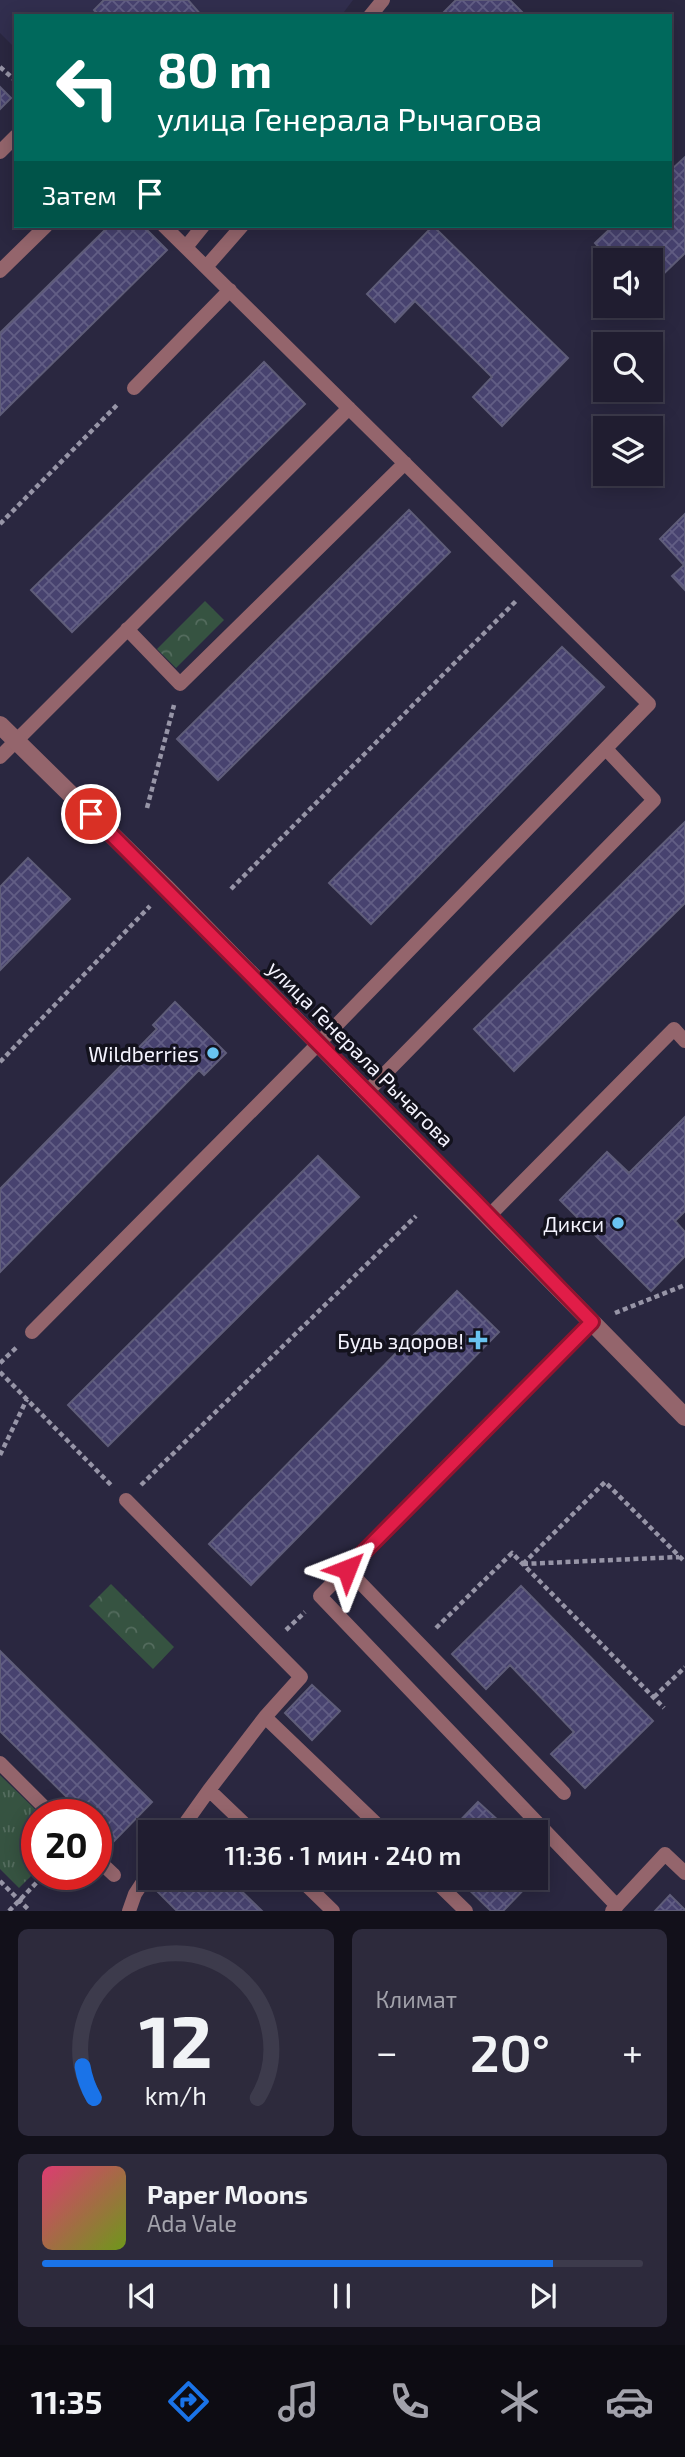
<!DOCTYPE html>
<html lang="ru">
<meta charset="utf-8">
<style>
:root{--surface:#201d30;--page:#2d2a3c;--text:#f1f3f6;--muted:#a2a2ab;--line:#3d3b4c;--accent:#1a73e8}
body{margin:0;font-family:"Exo 2",sans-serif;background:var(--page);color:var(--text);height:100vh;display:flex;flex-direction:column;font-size:26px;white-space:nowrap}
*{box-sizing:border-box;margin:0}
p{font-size:23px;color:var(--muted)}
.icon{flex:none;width:38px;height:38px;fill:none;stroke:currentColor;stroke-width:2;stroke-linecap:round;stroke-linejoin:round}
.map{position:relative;height:1911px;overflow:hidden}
.details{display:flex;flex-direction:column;gap:18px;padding:18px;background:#12101a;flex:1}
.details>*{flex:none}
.hud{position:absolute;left:14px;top:14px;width:658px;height:214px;border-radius:0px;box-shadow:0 4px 18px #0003,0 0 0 2px var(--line);background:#00695c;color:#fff;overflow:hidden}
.buttons{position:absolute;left:593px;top:248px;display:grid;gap:14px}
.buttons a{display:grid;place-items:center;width:70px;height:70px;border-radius:0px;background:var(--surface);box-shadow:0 4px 18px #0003,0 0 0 2px var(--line);font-size:35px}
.speed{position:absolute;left:21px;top:1799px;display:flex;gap:14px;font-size:35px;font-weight:700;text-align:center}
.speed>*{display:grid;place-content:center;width:91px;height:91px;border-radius:50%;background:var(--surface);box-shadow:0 4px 18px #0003,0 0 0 2px var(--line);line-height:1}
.speed .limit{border:10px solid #d22;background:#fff;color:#111}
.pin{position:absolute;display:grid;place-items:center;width:60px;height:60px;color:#fff;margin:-30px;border:4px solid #fff;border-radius:50%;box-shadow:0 2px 7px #0007}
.me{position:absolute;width:77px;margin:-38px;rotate:45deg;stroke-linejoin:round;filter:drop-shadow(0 0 5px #0008)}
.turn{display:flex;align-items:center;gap:24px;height:147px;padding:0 28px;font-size:32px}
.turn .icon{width:91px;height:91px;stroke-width:2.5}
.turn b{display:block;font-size:49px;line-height:60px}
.then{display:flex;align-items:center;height:66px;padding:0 28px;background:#0003;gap:14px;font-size:26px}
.big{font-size:52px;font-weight:600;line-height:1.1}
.details .widget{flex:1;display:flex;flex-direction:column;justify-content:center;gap:10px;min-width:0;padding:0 24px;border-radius:10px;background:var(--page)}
.details .dial{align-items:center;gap:0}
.dial svg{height:182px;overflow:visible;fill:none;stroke:var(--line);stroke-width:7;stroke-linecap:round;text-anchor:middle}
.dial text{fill:var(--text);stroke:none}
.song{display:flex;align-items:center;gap:21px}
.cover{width:84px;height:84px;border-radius:10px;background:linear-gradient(135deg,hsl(340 70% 55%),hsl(80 70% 35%))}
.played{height:7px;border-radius:4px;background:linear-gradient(90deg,var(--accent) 85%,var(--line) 85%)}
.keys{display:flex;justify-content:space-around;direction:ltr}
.heat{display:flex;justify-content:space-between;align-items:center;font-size:38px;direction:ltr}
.details .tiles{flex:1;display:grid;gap:18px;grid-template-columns:1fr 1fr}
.widget:last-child{grid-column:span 2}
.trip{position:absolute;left:138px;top:1820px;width:410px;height:70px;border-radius:0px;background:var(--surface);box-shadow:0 4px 18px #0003,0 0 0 2px var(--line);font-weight:600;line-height:70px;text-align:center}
.tab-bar{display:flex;height:112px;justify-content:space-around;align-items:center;background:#0d0c13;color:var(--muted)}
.tab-bar .icon{width:49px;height:49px}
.tab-bar .current{color:var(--accent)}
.tab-bar b{font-size:32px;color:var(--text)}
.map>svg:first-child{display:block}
.built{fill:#312e4e}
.grass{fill:url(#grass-tufts)}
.park{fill:url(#park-crowns)}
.building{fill:url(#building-cross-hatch);stroke:#5f5d79;stroke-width:2}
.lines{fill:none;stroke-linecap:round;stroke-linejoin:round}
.path{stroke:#9795a7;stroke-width:4.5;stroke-dasharray:5 3.5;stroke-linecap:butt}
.service{stroke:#94656c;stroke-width:14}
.minor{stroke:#94656c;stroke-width:18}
.route-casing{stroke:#92132f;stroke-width:18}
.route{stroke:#e11d48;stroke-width:12}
.poi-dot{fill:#69c4f1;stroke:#13121d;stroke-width:2.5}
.labels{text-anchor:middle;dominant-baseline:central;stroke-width:7;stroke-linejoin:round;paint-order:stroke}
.poi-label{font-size:21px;fill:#f4f3fe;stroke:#13121d;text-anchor:end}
.street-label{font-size:21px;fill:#f4f3fe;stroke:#13121d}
</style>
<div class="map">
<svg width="685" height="1911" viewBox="0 0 685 1911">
<defs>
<pattern id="grass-tufts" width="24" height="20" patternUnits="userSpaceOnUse" patternTransform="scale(1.75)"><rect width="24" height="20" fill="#365341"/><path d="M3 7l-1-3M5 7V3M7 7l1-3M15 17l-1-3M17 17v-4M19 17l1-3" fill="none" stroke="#546c5e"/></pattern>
<pattern id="park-crowns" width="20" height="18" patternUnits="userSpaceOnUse" patternTransform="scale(1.75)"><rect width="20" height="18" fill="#365341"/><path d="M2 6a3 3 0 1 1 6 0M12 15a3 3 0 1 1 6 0" fill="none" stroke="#546c5e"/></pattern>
<pattern id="building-cross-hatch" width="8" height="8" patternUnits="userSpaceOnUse" patternTransform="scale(1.75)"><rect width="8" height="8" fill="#47426f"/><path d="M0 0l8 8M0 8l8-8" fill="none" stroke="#625e85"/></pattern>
</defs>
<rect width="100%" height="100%" fill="#2a2740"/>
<path class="built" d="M0,0H353L341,16H16V49L0,33Z"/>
<path class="grass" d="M0,1775L41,1815H37V1870L19,1888L0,1869Z"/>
<path class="park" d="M205,601L224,620L176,668L157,649Z
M111,1584L174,1647L153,1669L89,1606Z"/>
<path class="building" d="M104,0H188L202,16H99L94,10Z
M456,0H510L526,16H440Z
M0,87L11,98L0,109Z
M685,157V253L651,286V261H611L595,243L613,226H670V171Z
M109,226H143L167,250L0,415V333Z
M433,226L568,358L502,426L473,397L492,377L415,301L395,322L367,294Z
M264,362L305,404L72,632L31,590Z
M409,510L450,552L218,780L177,739Z
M685,514V590L672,576L684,565L660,539Z
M562,647L604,687L371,924L329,883Z
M685,822V903L514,1071L474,1029Z
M28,858L70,899L0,970V887Z
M175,1002L226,1053L204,1075L199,1070L0,1272V1189L157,1029L153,1025Z
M685,1117V1211L675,1221L685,1232V1256L651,1291L560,1200L607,1152L629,1173Z
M318,1156L359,1197L108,1446L68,1405Z
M457,1291L499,1332L251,1585L209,1544Z
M521,1586L653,1721L585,1788L551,1754L574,1732L510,1665L486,1689L452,1654Z
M0,1651L152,1802L113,1842L96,1826V1815H85L0,1731Z
M312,1685L340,1711L312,1740L285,1713Z
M478,1802L511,1832H449Z
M536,1856L546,1866L536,1878Z
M164,1878H228L262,1911H177L154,1888Z
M457,1878H535L503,1911H491Z
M670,1895L685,1910V1911H655Z"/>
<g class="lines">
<path class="path" d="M0,67L16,81
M0,524L119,403
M147,808L174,705
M231,889L516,601
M0,1062L150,906
M615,1313L685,1285
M0,1363L17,1347
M0,1372L112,1486
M0,1455L27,1399
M141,1485L416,1216
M523,1564L605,1482L685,1562
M523,1564L679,1557
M436,1628L512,1553L664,1708
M286,1630L305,1612
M654,1697L685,1667
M0,1881L30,1911
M9,1911L45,1874"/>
<path class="service" d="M370,16L383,0
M0,152L16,136
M186,247L203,226
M206,267L242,226
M0,271L46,226
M134,388L230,290
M127,629L180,684L405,463
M0,757L349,408
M367,1092L654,800L606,749
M489,1216L674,1029L685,1041
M592,1322L320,1596L617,1906
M32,1332L319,1043L649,704L164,226
M126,1500L301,1677L265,1717
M347,1569L564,1793
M0,1763L52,1815
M209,1790L265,1717L385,1832
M179,1832L209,1790L253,1832
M96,1858L114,1875
M299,1878L333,1911
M432,1878L466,1911
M129,1911L135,1894L150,1871
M612,1911L665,1854L685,1873"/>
<path class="minor" d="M0,725L166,888L685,1417"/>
</g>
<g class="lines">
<defs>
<path id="route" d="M91,814L472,1198L592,1322L347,1569"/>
</defs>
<use href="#route" class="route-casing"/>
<use href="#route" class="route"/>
</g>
<g class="poi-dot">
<circle cx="213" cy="1053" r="7"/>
<circle cx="618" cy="1223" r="7"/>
<path d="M474.5 1329.5h7v7h7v7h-7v7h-7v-7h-7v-7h7z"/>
</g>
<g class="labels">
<g class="poi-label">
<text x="199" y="1053">Wildberries</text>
<text x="604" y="1223">Дикси</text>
<text x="464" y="1340">Будь здоров!</text>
</g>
<g class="street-label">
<text transform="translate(361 1053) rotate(45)">улица Генерала Рычагова</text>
</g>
</g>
</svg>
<div class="buttons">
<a><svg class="icon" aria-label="sound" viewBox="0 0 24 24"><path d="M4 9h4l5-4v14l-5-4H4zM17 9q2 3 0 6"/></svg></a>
<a><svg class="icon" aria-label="search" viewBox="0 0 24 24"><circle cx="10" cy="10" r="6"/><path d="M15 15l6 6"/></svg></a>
<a><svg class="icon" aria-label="layers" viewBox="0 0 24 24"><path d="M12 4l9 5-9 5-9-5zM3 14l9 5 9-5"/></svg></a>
</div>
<div class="speed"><div class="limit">20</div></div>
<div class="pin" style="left:91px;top:814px;background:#d93025"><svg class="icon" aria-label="arrive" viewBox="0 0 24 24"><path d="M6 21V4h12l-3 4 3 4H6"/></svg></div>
<svg class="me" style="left:347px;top:1569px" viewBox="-20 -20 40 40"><path d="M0-17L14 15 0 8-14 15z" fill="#e11d48" stroke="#fff" stroke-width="4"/></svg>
<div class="trip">11:36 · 1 мин · 240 m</div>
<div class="hud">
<div class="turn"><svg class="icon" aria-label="left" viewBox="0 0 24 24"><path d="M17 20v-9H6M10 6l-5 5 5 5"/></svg><div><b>80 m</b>улица Генерала Рычагова</div></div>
<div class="then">Затем<svg class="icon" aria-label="arrive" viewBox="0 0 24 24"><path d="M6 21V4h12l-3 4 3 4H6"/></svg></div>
</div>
</div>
<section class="details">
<div class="tiles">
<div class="widget dial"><svg viewBox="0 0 100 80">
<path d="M14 69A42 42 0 1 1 86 69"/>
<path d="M14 69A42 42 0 0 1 9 55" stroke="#1a73e8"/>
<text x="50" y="56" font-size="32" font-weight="700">12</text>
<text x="50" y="72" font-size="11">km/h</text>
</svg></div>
<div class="widget"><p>Климат</p>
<div class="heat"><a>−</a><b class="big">20°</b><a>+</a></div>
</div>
<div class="widget">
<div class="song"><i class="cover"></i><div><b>Paper Moons</b><p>Ada Vale</p></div></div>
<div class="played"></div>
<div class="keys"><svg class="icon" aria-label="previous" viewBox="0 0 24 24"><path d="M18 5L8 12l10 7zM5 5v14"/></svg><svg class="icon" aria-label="pause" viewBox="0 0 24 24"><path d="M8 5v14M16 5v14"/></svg><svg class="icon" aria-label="next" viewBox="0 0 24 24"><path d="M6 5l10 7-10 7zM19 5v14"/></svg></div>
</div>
</div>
</section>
<nav class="tab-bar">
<b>11:35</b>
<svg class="icon current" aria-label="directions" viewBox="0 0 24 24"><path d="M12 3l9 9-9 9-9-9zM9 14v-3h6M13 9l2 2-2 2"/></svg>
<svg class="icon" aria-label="music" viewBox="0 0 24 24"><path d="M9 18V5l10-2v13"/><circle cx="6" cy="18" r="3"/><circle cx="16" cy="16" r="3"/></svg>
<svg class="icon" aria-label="phone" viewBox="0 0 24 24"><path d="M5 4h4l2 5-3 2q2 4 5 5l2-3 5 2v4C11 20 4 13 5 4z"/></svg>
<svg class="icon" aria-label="climate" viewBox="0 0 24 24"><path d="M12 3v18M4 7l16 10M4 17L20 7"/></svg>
<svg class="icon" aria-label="car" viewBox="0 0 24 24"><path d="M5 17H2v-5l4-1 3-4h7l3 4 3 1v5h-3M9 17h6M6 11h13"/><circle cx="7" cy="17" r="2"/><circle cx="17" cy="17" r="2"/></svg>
</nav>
